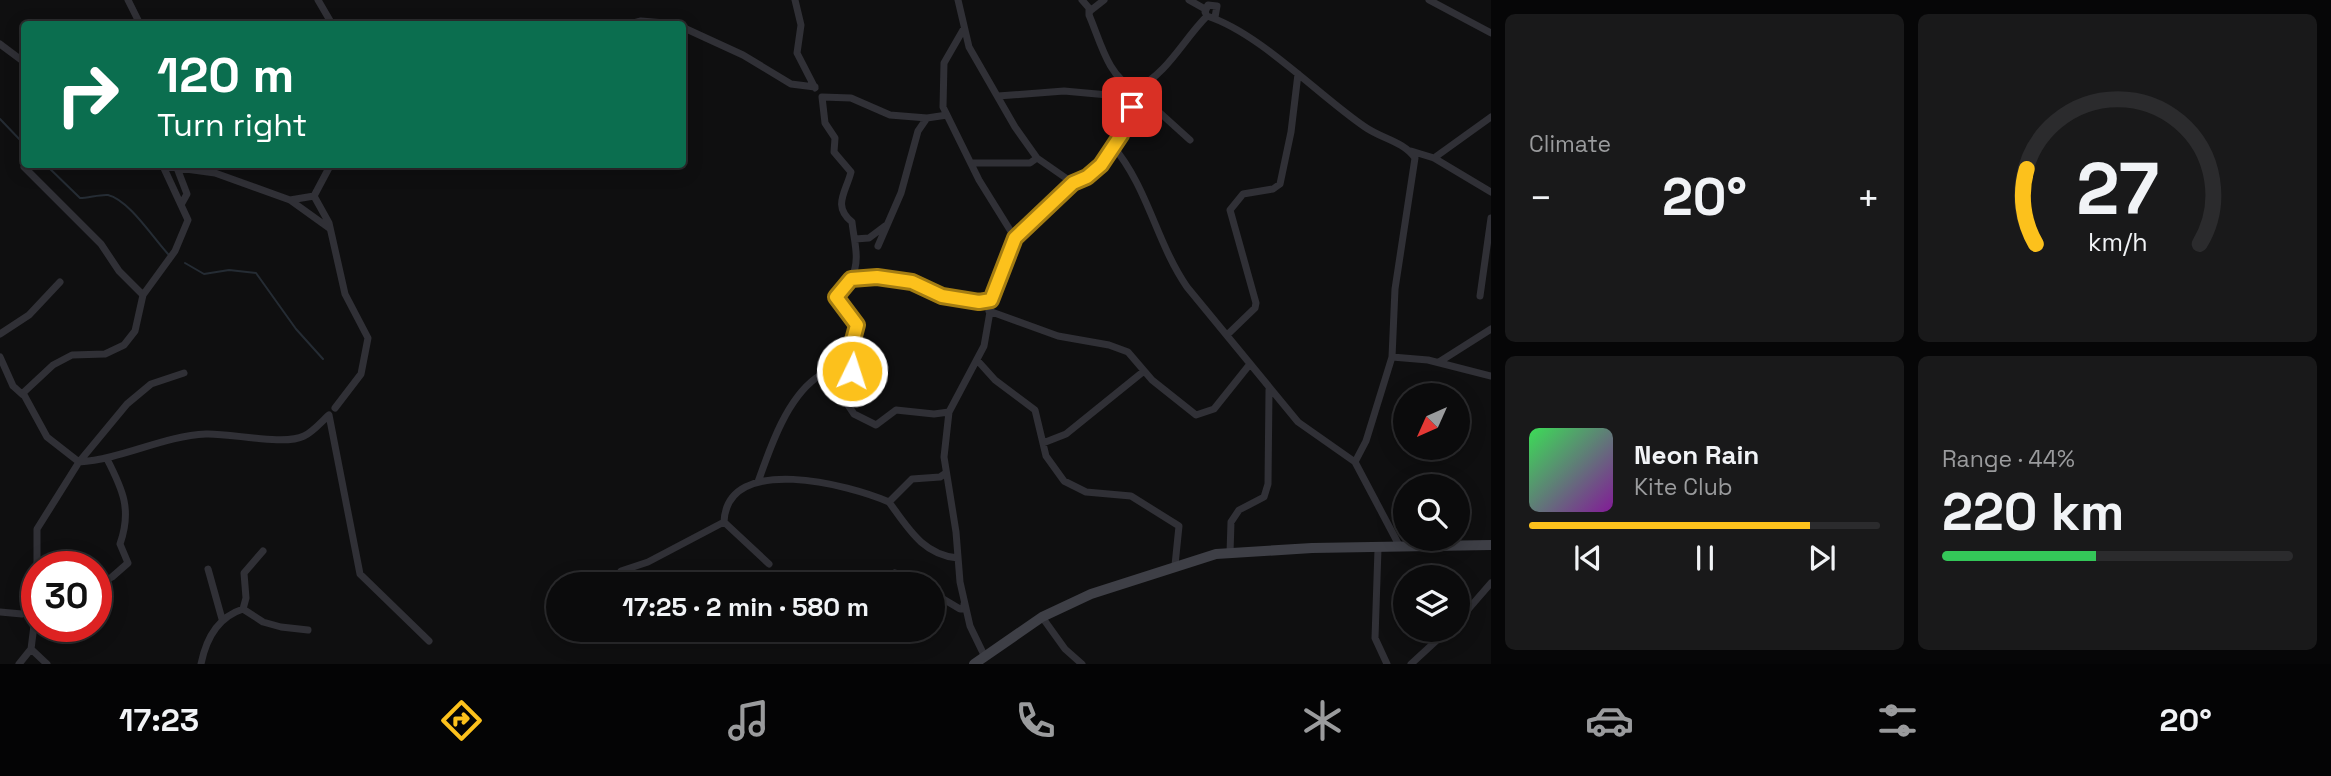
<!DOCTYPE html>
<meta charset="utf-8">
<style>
:root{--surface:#0b0b0c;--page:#19191a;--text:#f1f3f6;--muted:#9a9b9d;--line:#2b2b2d;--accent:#fcc11c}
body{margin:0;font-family:"Space Grotesk",sans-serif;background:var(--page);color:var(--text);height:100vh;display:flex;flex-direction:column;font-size:26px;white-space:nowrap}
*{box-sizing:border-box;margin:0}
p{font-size:23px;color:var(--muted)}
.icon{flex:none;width:38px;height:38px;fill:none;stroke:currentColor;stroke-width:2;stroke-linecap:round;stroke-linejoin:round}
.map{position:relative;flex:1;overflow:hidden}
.sheet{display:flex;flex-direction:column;gap:14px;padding:14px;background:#060607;width:840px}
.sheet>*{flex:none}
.hud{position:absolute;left:21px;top:21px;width:665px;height:147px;border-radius:7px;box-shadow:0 4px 18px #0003,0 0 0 2px var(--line);background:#0b6e4f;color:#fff;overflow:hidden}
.needle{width:46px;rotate:225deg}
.controls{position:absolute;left:1393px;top:383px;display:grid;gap:14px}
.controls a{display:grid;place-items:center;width:77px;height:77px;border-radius:50%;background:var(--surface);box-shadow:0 4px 18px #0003,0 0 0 2px var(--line);font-size:35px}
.speed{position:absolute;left:21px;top:551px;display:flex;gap:14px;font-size:35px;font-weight:700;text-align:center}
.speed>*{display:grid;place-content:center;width:91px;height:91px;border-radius:50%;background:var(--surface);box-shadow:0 4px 18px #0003,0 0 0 2px var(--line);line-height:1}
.speed .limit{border:10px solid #d22;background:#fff;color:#111}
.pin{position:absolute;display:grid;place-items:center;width:60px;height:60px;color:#fff;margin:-30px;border-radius:14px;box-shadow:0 4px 10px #0006}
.me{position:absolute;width:77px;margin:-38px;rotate:4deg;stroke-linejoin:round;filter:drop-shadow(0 0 5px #0008)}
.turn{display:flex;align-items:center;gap:24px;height:147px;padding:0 21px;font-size:32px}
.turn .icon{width:91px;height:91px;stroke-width:2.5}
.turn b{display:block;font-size:49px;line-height:60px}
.big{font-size:52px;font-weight:600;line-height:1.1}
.sheet .widget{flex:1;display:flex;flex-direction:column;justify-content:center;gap:10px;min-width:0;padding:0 24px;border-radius:10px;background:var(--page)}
.sheet .dial{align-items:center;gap:0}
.dial svg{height:182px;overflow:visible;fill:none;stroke:var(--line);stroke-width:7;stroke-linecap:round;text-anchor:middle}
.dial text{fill:var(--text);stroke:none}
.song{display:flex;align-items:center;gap:21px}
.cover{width:84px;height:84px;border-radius:10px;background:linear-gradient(135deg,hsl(130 70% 55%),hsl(290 70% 35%))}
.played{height:7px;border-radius:4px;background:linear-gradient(90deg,var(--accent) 80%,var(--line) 80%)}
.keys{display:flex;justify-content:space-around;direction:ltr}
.heat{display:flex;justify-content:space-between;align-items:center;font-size:38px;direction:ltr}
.charge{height:10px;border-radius:5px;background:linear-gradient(90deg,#34c759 44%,var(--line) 0)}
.sheet .tiles{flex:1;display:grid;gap:14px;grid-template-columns:repeat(2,1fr)}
.trip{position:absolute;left:546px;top:572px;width:399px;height:70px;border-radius:35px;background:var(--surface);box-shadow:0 4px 18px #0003,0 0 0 2px var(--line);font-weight:600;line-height:70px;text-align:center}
.dock{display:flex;height:112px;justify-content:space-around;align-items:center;background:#040405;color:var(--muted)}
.dock .icon{width:49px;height:49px}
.dock .selected{color:var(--accent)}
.dock b{font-size:32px;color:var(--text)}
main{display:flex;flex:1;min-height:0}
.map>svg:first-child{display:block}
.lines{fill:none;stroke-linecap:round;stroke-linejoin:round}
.stream{stroke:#252c34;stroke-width:2}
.street{stroke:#303036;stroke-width:7}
.secondary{stroke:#3e3f46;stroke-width:10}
.route-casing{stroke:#a47d12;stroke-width:18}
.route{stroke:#fcc11c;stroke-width:12}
</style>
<main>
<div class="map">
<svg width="1491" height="664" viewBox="0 0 1491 664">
<rect width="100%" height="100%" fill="#0f0f10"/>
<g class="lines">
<path class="stream" d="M0,119L24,144
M45,164L80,198C88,198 101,194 108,195C129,200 153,238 168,254
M185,263L204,274L229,270L256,273L296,329L323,359"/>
<path class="street" d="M128,0L140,24
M318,0L332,24
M795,0L801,25L797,53L815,88
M958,0L969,47L1015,127L1037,158L1073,183
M1082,0L1089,8V15
M1104,0L1090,11L1089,15C1100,40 1108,78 1135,89
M1189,0L1205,9
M1429,0L1491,33
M1215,17L1217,6L1208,5L1205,12L1207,16C1260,33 1319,96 1365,127C1382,139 1403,141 1415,158L1395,289L1392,357L1366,441L1355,462L1400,547
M630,24L641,21L677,24
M682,27L743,55L791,84L815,87
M963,30L944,63L943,107L979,180L1015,238
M0,44L24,62
M1138,93L1190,140
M998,96L1064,91L1108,95L1133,89
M1112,145C1148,187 1156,242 1187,287L1298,422L1355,462
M1411,151L1434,158L1491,192
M1434,158L1491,117
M972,163H1030L1037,158
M164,166L215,173L290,200L329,228
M24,167L101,244L119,271L143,295
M177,168L187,194L182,203
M314,196L329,223L345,294L368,338L361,374L335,408
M314,196L331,164
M290,200L314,196
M855,239L869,238L885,226
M878,246L901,193L918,131L927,118L947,115
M851,279C861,260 854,242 852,222C832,206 846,192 851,172L834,152L835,138L825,123L822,97L851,98L890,115L927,118
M1480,296L1491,218
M989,311L1058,336L1109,345L1128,352L1152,380L1196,415L1214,409L1250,364
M0,334L29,315L60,282
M1227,335L1255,308L1256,303L1230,210L1243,194L1273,189L1280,184L1291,132L1298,74
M0,357L13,386L23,395
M1392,357L1428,360L1491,376
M977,360L995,380L1035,410L1046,456L1064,481L1086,492L1131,496L1179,526L1175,565
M1439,362L1491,329
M949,412L934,414L896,410L876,425L854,414L848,405L852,371L849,355L857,325L836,297L851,279C907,267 944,309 991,300
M1043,443L1066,434L1144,371
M79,462C123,459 163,436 206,434C231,433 284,446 304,436C313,432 322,421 329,415L360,574L429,641
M79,462L127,404L151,384L184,373
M758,482C770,448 786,400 816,378C827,370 841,374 851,365
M889,502C908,528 923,555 958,558
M1378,549L1375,638L1387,664
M1230,553L1231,522L1239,510L1264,497L1268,484L1269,390
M769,564L724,522C727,452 850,485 889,502L912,479L940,477L946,473
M208,569L222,619
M621,571L648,562L724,522
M895,573L919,584
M37,580V529L79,462L47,437L23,393L53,365L72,355L105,354L124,345L135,331L143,295L175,251L188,220L162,164
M96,586L112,577L128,563L120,544C132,510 123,490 107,459
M933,593L960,609H964V604
M243,609L246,598L244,573L263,551
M0,612L22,614L35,606
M1042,617L1065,649L1082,664
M1458,621L1491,583
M31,649L47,664
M985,657L970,626L960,582L956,532L944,457L949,412L984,346L994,289L1015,238L1073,183L1087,177L1101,165L1121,135L1138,93L1136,89C1168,73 1183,40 1207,16
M19,664L31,649L37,602
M201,664C206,639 218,617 243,609L263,622L281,627L308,630
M1411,664L1448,630"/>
<path class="secondary" d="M974,664L1042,617L1091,594L1216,554L1312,548L1491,545"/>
</g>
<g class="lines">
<defs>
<path id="route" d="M852,371L849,355L857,325L836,297L851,279L877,277L912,282L942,296L979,302L991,300L1015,238L1073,183L1087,177L1101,165L1121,135L1132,107"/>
</defs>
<use href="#route" class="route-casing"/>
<use href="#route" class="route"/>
</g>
</svg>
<div class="controls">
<a><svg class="needle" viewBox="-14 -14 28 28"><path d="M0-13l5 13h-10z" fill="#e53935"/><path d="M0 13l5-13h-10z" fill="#9a9b9d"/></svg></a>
<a><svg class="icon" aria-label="search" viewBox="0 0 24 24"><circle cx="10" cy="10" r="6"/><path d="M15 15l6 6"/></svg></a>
<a><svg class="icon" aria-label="layers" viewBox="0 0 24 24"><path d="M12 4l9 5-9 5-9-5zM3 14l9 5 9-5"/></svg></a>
</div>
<div class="speed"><div class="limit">30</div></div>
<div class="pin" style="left:1132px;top:107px;background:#d93025"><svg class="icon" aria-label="arrive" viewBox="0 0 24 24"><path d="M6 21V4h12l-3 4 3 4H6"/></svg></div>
<svg class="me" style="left:852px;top:371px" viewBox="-20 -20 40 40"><circle r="17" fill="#fcc11c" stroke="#fff" stroke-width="3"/><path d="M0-11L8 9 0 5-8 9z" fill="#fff"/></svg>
<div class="trip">17:25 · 2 min · 580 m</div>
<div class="hud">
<div class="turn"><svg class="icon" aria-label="right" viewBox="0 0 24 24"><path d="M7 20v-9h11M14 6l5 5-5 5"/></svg><div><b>120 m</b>Turn right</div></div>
</div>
</div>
<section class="sheet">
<div class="tiles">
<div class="widget"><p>Climate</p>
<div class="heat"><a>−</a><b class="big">20°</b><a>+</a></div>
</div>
<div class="widget dial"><svg viewBox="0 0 100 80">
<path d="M14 69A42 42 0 1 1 86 69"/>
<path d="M14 69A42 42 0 0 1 10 36" stroke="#fcc11c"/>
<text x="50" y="56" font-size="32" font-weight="700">27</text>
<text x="50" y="72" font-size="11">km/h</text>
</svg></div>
<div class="widget">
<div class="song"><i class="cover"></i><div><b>Neon Rain</b><p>Kite Club</p></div></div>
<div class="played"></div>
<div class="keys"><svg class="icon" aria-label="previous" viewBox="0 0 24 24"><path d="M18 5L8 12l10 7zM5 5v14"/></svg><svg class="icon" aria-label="pause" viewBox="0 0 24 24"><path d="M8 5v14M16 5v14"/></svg><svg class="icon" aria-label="next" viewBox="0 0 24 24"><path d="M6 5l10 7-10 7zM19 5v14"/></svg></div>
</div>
<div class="widget"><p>Range · 44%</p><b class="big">220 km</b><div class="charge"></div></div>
</div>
</section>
</main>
<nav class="dock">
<b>17:23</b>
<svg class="icon selected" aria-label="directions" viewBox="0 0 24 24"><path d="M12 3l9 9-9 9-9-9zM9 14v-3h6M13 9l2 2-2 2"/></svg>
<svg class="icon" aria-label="music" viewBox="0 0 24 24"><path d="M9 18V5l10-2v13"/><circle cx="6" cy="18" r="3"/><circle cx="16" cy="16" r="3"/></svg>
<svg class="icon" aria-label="phone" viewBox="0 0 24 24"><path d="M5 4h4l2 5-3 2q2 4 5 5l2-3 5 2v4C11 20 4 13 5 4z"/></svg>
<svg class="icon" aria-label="climate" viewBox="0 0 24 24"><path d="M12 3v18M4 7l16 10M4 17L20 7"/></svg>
<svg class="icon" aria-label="car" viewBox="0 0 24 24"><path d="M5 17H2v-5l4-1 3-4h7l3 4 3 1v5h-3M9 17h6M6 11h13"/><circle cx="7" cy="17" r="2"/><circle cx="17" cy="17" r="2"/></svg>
<svg class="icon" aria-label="filters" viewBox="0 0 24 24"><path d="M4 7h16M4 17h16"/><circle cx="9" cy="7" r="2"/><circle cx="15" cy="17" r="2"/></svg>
<b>20°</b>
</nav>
